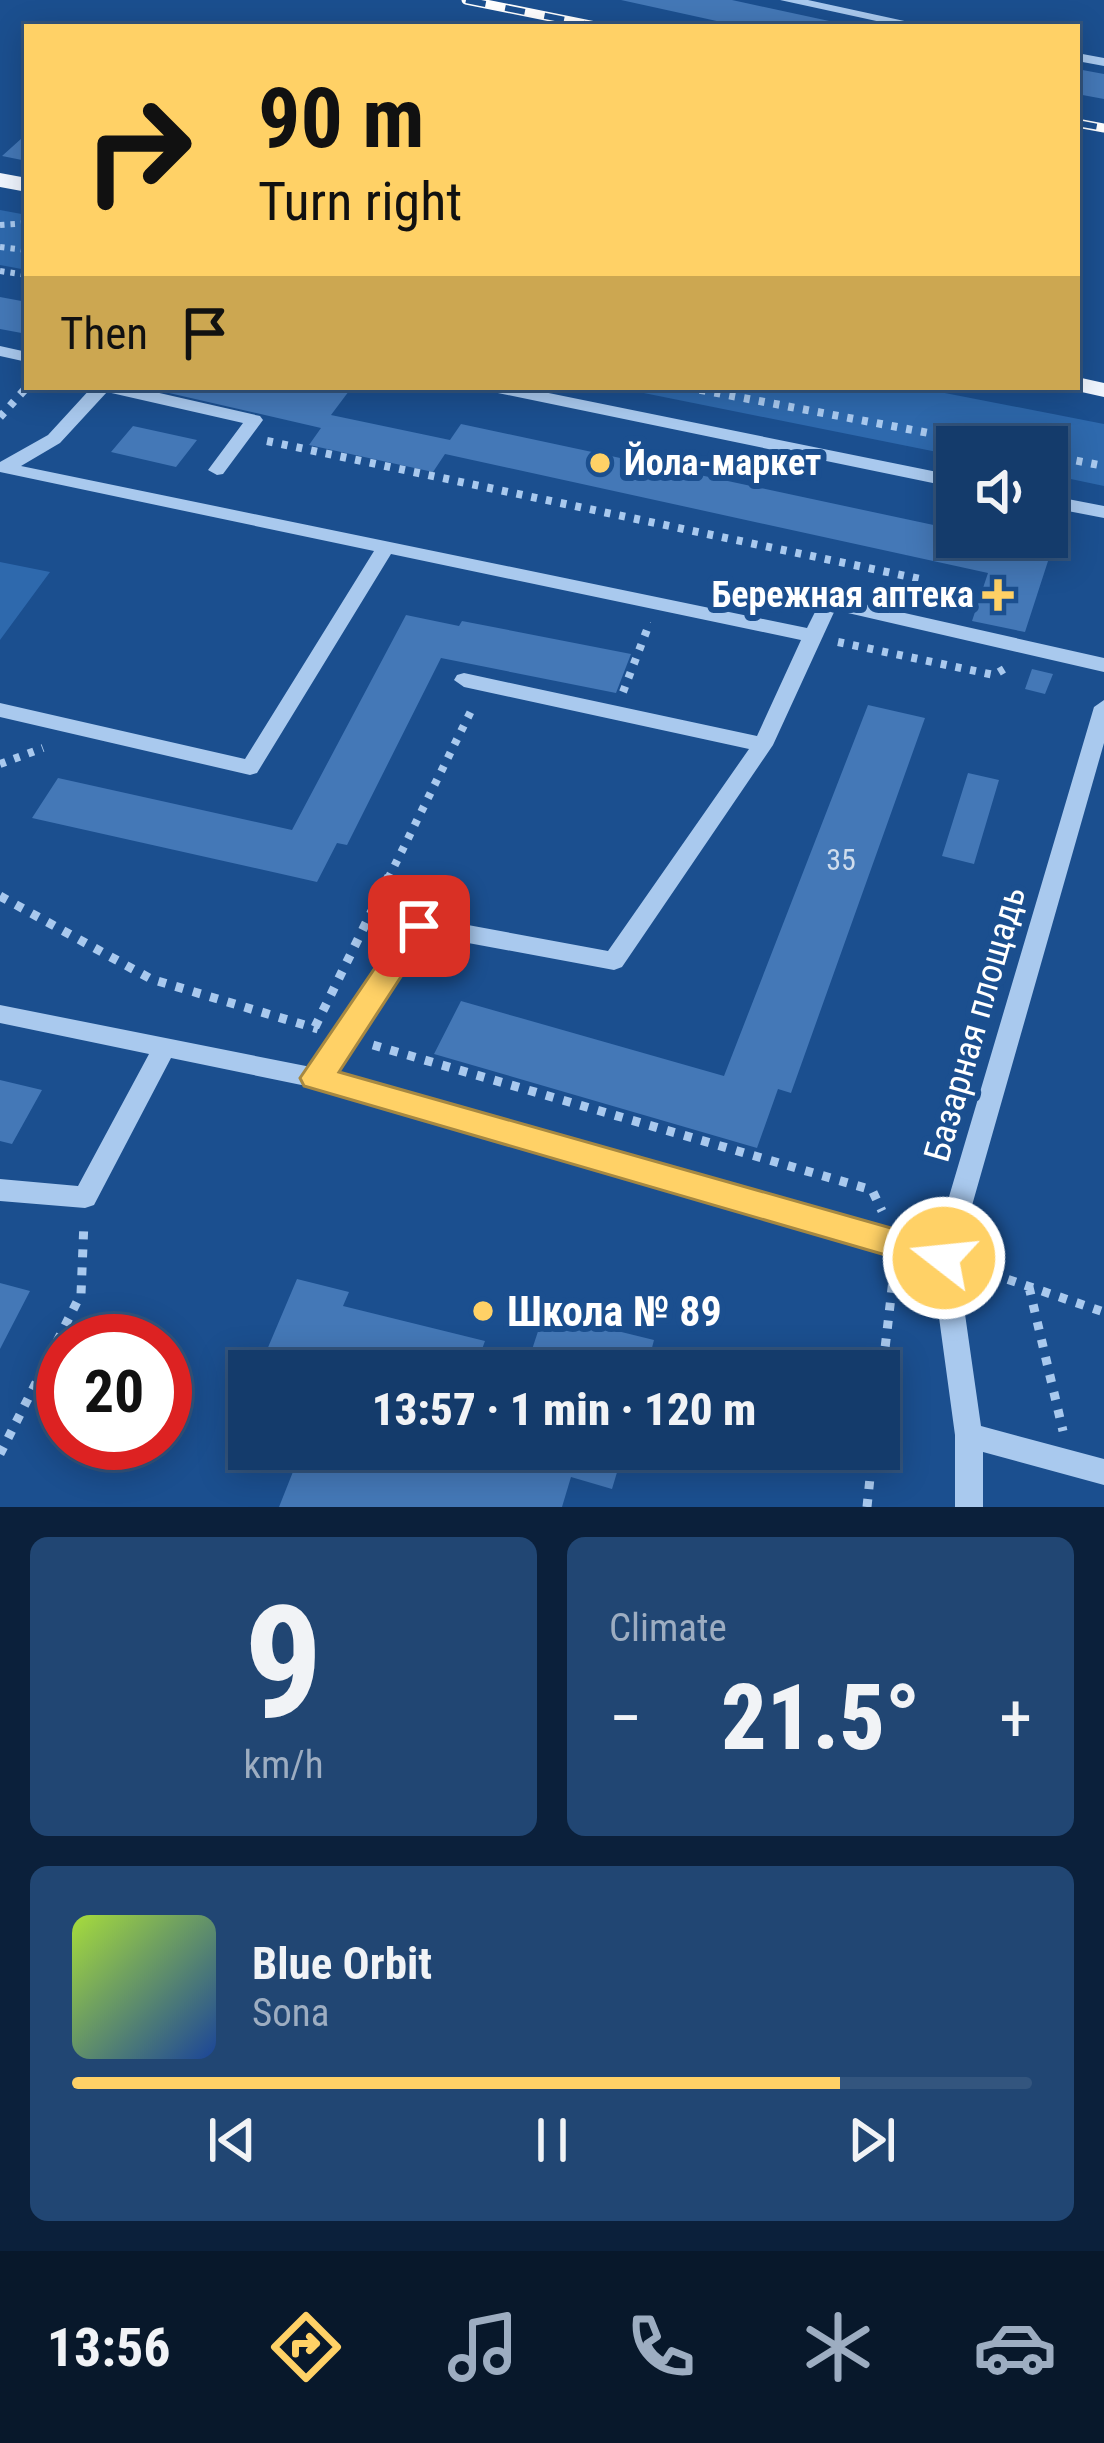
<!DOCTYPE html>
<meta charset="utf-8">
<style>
:root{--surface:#143b6b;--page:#214673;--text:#f1f3f6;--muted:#9dadc1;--line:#33557e;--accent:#ffd166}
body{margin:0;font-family:"Roboto Condensed",sans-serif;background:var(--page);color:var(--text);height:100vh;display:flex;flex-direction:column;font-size:45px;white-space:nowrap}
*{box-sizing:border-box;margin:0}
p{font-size:39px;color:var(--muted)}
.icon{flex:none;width:66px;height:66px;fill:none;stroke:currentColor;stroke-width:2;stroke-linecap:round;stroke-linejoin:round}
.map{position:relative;height:1507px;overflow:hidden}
.details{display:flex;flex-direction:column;gap:30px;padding:30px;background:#0b203b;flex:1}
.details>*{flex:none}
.top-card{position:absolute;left:24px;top:24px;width:1056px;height:366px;border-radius:0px;box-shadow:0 6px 30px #0003,0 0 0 3px var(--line);background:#ffd166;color:#111;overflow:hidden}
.fabs{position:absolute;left:936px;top:426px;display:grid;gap:24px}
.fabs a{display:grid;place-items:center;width:132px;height:132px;border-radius:0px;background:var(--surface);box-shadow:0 6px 30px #0003,0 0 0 3px var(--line);font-size:60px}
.speed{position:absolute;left:36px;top:1314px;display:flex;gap:24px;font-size:60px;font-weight:700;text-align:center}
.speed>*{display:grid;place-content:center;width:156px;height:156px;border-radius:50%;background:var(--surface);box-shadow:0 6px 30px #0003,0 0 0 3px var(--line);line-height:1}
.speed .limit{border:18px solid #d22;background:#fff;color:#111}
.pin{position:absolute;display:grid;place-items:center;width:102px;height:102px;color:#fff;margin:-51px;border-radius:24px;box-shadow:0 6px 18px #0006}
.me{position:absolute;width:132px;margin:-66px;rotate:286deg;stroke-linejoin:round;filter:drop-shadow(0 0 9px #0008)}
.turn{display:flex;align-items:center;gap:42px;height:252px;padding:0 36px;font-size:54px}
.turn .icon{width:156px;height:156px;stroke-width:2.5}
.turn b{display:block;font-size:84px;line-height:102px}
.then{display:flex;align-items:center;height:114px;padding:0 36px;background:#0003;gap:24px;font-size:45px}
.big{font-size:90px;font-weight:800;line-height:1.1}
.details .widget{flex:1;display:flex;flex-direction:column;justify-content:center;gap:18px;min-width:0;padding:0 42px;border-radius:18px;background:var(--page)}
.details .dial{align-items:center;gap:0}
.dial b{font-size:156px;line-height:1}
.song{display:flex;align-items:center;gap:36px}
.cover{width:144px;height:144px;border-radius:18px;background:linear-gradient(135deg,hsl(80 70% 55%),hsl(220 70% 35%))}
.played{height:12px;border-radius:6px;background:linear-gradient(90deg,var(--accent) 80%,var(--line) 80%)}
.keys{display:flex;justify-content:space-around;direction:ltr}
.heat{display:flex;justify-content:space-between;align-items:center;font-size:66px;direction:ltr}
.details .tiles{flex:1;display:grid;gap:30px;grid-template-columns:1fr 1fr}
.widget:last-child{grid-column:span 2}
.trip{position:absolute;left:228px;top:1350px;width:672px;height:120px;border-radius:0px;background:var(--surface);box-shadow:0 6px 30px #0003,0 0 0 3px var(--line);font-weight:800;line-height:120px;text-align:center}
.dock{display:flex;height:192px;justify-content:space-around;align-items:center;background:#08182b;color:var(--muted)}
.dock .icon{width:84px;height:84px}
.dock .selected{color:var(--accent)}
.dock b{font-size:54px;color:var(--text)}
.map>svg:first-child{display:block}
.green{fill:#2e69ad}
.building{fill:#4478b7}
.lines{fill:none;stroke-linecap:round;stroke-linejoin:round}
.path-far2{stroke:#a9c9ee;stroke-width:6;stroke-dasharray:4.5 6;stroke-linecap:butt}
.path-far1{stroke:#a9c9ee;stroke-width:8;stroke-dasharray:6 9;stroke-linecap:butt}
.path{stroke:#a9c9ee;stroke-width:9;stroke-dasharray:8 10;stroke-linecap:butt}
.minor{fill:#a9c9ee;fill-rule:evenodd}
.major{fill:#f0f6ff;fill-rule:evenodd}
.rail-casing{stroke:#fff;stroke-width:9}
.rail{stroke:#1b4f8f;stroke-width:6;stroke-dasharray:20;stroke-linecap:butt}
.route{fill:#ffd166;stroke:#a68842;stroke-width:3}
.poi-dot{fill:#ffd166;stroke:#1b4f8f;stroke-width:4.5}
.labels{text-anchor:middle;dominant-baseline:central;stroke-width:12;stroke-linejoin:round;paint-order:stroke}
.number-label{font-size:30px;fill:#d0dded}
.poi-label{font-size:36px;font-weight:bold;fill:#fff;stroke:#1b4f8f;text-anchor:start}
.street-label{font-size:36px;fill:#fff;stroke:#1b4f8f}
.near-poi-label{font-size:42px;font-weight:bold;fill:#fff;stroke:#1b4f8f;text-anchor:start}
</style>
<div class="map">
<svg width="1104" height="1507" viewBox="0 0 1104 1507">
<rect width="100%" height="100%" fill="#1b4f8f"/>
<path class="green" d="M0,210L27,215V270L0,265Z
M614,387H914L1104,424V486L1047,474V447H957V456Z
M0,562L50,572L0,640Z"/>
<path class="building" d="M621,0H732L857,27H744Z
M1077,69L1104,74V99L1077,94Z
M22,138L27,139V161L2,156Z
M0,297L27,302V334L0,329Z
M143,387H352L331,415L450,440L461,424L957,530V537L1003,540L1000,547L1049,558L1025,632L972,621L988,573L445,454L433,472L309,445L321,428Z
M133,426L197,440L176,467L111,452Z
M406,615L459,626L462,621L631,654L616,693L441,658L347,845L337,843L317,882L32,818L58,778L292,830Z
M1032,669L1053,674L1045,694L1025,689Z
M868,705L925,718L791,1093L778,1089L757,1148L434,1054L461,1001L724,1076Z
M968,773L999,780L974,864L942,856Z
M0,1080L42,1090L12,1144L0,1141Z
M297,1279L349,1292L343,1306L485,1341L474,1371H258Z
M0,1283L30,1291L0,1349Z
M544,1313L654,1340L646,1371H525Z
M302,1449H624L612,1489L571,1477L562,1507H279Z"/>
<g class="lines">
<path class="path-far2" d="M0,225L27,223
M0,247L27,250
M0,271L27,275"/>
<path class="path-far1" d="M685,387L1003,447
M0,417L27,387
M267,441L925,580L924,599
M1047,455L1104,466
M838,642L994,675L1004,669
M623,692L650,622
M0,764L43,748
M388,879L473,707"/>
<path class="path" d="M0,896L151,979L318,1029
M315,1027L389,876
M373,1045L872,1190L882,1211
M974,1268L1104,1312
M1029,1287L1063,1431
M879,1400L894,1271
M0,1454L81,1294L84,1222
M867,1507L873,1449"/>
<path class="minor" d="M780,0H808L932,27H904Z
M1077,53L1104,58V66L1077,61Z
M0,346L27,352V362L0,356Z
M92,387H133L260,416L263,420L223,474L217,475L208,470L243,423L107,392L60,443L21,466L807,628L822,598L829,596L1104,658V672L835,610L773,745L622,967L614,970L425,935L356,1045L334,1073L935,1244L1094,707L1104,700V743L957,1258L981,1426L1104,1459V1485L983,1452V1507H955V1435L932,1266L316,1088L171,1058L94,1205L85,1208L0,1201V1179L78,1186L149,1054L0,1023V1005L311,1067L340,1031L411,919L419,916L608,951L749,749L464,687L454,680L457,675L464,673L757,736L801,640L391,554L257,773L250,775L0,717V703L245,759L374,551L0,472V462L48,435Z
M484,387H519L957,476V488L493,392Z
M1047,495L1104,506V518L1047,507Z"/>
<path class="major" d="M0,173L27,178V192L0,187Z
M1077,377L1104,383V397L1068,389L1077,387Z"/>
<defs>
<path id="rail" d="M466,0L600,27
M1077,123L1104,128"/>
</defs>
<use href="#rail" class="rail-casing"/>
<use href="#rail" class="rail"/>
</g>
<path class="route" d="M419,914L430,918L434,926L339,1072L944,1243L956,1248L961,1258L956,1268L944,1272L304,1086L300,1078L409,918Z"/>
<g class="poi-dot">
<circle cx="600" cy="463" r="12"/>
<path d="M992 577h12v12h12v12h-12v12h-12v-12h-12v-12h12z"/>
<circle cx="483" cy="1311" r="12"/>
</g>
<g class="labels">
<g class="number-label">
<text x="841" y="859">35</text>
</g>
<g class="poi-label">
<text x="624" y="463">Йола-маркет</text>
<text x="974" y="595" text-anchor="end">Бережная аптека</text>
</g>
<g class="street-label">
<text transform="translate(975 1024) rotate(-74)">Базарная площадь</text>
</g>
<g class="near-poi-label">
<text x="507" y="1311">Школа № 89</text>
</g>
</g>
</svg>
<div class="fabs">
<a><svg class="icon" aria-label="sound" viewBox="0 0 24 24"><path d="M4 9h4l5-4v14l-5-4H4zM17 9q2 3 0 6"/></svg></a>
</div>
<div class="speed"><div class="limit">20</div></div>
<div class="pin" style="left:419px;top:926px;background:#d93025"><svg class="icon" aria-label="arrive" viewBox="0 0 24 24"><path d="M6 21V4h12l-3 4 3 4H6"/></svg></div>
<svg class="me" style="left:944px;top:1258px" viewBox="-20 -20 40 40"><circle r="17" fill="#ffd166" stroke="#fff" stroke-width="3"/><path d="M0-11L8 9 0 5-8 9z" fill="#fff"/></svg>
<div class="trip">13:57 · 1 min · 120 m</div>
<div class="top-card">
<div class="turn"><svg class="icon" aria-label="right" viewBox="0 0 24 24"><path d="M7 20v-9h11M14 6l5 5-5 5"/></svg><div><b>90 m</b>Turn right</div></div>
<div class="then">Then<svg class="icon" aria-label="arrive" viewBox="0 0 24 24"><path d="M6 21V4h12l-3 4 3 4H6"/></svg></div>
</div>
</div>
<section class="details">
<div class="tiles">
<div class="widget dial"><b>9</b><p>km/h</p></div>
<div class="widget"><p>Climate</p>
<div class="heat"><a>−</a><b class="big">21.5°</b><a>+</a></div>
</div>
<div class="widget">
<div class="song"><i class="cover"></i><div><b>Blue Orbit</b><p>Sona</p></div></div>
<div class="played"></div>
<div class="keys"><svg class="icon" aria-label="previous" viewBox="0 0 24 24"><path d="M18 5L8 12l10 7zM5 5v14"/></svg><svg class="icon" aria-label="pause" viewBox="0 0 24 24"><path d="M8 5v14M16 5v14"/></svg><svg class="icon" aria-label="next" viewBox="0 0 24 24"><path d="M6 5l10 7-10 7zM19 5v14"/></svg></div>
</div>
</div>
</section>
<nav class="dock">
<b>13:56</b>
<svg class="icon selected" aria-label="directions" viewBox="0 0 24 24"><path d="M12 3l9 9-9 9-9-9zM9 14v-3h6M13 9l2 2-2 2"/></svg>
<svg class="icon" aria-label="music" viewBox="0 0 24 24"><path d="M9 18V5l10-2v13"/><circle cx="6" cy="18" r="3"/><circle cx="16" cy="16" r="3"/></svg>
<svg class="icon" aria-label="phone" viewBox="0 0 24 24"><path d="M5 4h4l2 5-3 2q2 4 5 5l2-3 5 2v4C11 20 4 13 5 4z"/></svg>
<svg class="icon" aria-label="climate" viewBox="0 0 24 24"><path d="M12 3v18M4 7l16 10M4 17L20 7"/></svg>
<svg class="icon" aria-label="car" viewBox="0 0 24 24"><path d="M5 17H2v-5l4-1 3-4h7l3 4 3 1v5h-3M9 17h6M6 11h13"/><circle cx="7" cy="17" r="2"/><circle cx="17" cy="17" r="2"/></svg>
</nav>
